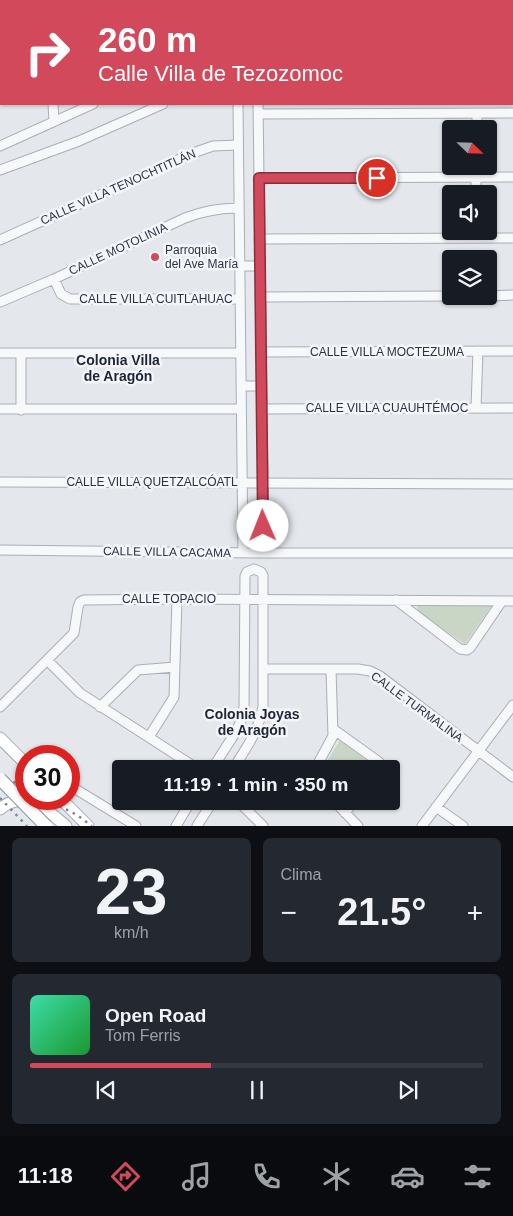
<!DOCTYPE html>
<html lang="es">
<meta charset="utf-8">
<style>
:root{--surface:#171b24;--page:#242831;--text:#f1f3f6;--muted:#9ea1a6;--line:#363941;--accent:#d1495b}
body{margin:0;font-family:Helvetica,sans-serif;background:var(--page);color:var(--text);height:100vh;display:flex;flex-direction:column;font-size:19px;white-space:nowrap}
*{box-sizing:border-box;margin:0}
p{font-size:16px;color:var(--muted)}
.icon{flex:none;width:28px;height:28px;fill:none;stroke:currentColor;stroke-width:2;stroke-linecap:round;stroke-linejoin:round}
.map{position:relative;height:826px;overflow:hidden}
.drawer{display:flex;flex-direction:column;gap:12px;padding:12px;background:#0d0f14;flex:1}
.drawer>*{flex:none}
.top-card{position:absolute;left:0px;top:0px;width:514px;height:105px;box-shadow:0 1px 4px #0004;background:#d1495b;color:#fff;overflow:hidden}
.needle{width:32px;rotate:113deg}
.buttons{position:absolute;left:442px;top:120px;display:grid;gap:10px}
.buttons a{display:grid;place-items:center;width:55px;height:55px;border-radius:5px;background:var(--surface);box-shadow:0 1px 4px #0004;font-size:25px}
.speed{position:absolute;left:15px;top:745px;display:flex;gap:10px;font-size:25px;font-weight:700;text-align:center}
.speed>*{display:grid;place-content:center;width:65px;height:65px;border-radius:50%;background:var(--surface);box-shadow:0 1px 4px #0004;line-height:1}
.speed .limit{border:8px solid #d22;background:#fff;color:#111}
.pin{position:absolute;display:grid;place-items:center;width:42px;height:42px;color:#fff;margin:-21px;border:2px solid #fff;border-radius:50%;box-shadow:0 1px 5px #0007}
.me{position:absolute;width:55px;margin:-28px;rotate:359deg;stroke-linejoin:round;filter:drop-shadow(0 0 4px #0008)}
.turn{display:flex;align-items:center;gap:18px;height:105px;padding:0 15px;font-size:22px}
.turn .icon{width:65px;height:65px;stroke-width:2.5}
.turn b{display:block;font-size:35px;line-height:42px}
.big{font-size:38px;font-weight:600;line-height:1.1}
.drawer .tile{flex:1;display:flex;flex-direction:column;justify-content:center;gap:8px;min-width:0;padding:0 18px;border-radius:8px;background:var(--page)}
.drawer .dial{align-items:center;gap:0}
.dial b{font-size:65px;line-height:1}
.song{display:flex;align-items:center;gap:15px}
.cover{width:60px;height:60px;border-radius:8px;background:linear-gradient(135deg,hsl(160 70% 55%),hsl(130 70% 35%))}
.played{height:5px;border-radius:2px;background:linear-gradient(90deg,var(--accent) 40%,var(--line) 40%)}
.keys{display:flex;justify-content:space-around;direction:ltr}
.heat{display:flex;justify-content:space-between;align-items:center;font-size:28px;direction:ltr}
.drawer .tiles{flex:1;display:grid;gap:12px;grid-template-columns:1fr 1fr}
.tile:last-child{grid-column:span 2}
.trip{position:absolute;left:112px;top:760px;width:288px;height:50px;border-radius:5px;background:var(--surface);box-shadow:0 1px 4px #0004;font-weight:600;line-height:50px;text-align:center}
.menu{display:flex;height:80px;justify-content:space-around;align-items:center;background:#090b0e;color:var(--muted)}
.menu .icon{width:35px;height:35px}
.menu .on{color:var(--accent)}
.menu b{font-size:22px;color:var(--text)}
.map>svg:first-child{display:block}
.green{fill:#c9d6c5}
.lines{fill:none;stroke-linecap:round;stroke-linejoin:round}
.minor-casing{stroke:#a9aeb7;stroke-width:11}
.major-casing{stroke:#a3abb8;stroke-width:13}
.minor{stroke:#f7f8fa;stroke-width:9}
.major{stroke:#fff;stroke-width:11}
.rail{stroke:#7d8696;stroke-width:2.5;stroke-dasharray:2.5 5;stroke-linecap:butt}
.highway-bridge-casing{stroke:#8b94a3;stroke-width:14;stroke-linecap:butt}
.highway-bridge{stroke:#fff;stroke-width:12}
.route-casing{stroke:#882f3b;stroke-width:12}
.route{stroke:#d1495b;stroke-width:9}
.poi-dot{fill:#d1495b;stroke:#f4f6f9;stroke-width:2}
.labels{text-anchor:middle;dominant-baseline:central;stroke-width:5;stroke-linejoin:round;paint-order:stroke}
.street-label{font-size:12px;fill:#2b3445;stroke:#f4f6f9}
.poi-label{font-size:12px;fill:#2b3445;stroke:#f4f6f9;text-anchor:start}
.neighbourhood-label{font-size:14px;font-weight:bold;fill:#1d2536;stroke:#f4f6f9}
</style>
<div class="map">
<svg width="513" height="826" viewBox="0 0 513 826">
<rect width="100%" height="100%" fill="#e4e7ec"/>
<path class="green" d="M422,603L493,604L465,644L418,613L417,607Z
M340,740L374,766L372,769H322Z"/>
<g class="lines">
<defs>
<path id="minor" d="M50,0V1
M119,0V1
M180,0V1
M238,0V1
M302,0V1
M327,1L329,0
M379,1L381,0
M512,24H513
M53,104L54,121
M238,104L243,553
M258,104L264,553
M258,114L513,113
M477,129V113
M0,146L93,104
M0,170L79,141L163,104
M259,178L513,177
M476,194V166
M259,239L513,238
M0,240L193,153L213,146L238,145
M240,266H260
M54,279L61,294L70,299H240
M489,296L513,295
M260,297L451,296
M0,302L54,279L185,218C203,211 219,208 239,208
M261,352L513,351
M0,353H240
M21,354V410
M241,386H261
M476,408L478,351
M0,409H241
M262,409L513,408
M0,482L513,484
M0,550L264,553H513
M396,600L460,649L467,650L470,648L502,601
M47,660L80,693L198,769
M263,669H358L370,671L380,676L513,777
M0,707L74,633L78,607L80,602L84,600L177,599L513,601
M100,707L138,670L175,667
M333,729L379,762L378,769
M149,737L174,697L177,599
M212,769L237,730L242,718L244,707L245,576L247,572L254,569L261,572L263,575V707C258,732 247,747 233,769
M315,769L333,736L331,669
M69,785L136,826
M238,801L263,826
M334,801L358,826
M436,807L463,826
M345,813L354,801
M176,826L191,801
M197,826L213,801
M422,826L513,705"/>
<path id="major" d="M0,738L26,764
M61,799L88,826
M0,809C25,788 47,810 66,826"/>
</defs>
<use href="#minor" class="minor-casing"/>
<use href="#major" class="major-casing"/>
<use href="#minor" class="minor"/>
<use href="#major" class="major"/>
<path class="rail" d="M0,775L26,788
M0,798L27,826
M46,799L77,815L92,826"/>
<defs>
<path id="highway-bridge" d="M0,779L46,826"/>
</defs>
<use href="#highway-bridge" class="highway-bridge-casing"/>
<use href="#highway-bridge" class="highway-bridge"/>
</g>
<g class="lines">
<defs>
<path id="route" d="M263,526L259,178H377"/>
</defs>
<use href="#route" class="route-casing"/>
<use href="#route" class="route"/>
</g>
<circle class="poi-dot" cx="155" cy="257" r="5"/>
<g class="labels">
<g class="street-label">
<text transform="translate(118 187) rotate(-24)">CALLE VILLA TENOCHTITLÁN</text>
<text transform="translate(118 249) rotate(-25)">CALLE MOTOLINIA</text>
<text x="156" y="299">CALLE VILLA CUITLAHUAC</text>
<text x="387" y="352">CALLE VILLA MOCTEZUMA</text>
<text x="387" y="408">CALLE VILLA CUAUHTÉMOC</text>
<text x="152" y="482">CALLE VILLA QUETZALCÓATL</text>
<text transform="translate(167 552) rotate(1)">CALLE VILLA CACAMA</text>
<text x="169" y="599">CALLE TOPACIO</text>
<text transform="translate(417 707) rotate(36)">CALLE TURMALINA</text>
</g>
<g class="poi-label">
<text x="165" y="250">Parroquia<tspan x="165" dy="14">del Ave María</tspan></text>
</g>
<g class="neighbourhood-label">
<text x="118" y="360">Colonia Villa<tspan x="118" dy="16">de Aragón</tspan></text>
<text x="252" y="714">Colonia Joyas<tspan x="252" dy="16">de Aragón</tspan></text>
</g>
</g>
</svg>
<div class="buttons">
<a><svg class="needle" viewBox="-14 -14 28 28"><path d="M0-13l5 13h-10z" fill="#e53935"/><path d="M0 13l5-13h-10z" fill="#9ea1a6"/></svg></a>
<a><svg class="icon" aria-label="sound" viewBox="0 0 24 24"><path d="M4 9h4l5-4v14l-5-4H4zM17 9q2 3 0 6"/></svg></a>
<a><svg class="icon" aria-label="layers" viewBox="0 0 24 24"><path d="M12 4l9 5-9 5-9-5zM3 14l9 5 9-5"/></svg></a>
</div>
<div class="speed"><div class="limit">30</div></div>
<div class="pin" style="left:377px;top:178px;background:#d93025"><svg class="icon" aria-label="arrive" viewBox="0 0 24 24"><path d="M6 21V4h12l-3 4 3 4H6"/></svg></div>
<svg class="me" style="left:263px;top:526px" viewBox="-20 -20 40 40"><circle r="19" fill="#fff"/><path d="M0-13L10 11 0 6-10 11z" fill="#d1495b"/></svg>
<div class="trip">11:19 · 1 min · 350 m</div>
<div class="top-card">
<div class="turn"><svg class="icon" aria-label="right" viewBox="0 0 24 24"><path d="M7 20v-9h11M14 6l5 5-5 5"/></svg><div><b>260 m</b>Calle Villa de Tezozomoc</div></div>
</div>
</div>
<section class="drawer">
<div class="tiles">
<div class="tile dial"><b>23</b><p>km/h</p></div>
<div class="tile"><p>Clima</p>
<div class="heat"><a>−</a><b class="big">21.5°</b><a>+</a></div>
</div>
<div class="tile">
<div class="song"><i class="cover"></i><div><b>Open Road</b><p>Tom Ferris</p></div></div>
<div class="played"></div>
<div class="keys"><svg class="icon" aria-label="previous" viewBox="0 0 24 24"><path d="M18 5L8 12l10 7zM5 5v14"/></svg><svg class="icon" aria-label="pause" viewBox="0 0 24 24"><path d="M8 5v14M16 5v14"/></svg><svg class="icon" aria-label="next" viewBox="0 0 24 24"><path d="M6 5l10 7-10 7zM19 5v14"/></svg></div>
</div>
</div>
</section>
<nav class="menu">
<b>11:18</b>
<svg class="icon on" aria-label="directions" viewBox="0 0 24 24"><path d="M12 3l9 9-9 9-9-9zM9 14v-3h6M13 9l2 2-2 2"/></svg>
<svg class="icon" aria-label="music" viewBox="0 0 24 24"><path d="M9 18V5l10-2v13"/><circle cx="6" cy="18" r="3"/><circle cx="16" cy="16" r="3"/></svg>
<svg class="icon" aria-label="phone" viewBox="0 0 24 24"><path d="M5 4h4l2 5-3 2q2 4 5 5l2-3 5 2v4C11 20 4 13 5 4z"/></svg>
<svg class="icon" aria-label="climate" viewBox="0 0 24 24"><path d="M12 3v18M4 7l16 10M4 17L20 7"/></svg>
<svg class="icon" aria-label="car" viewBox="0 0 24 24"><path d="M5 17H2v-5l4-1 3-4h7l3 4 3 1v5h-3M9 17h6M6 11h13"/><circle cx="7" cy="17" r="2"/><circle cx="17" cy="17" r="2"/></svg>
<svg class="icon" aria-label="filters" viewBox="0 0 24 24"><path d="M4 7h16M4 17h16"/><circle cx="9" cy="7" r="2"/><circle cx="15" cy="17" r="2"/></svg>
</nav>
